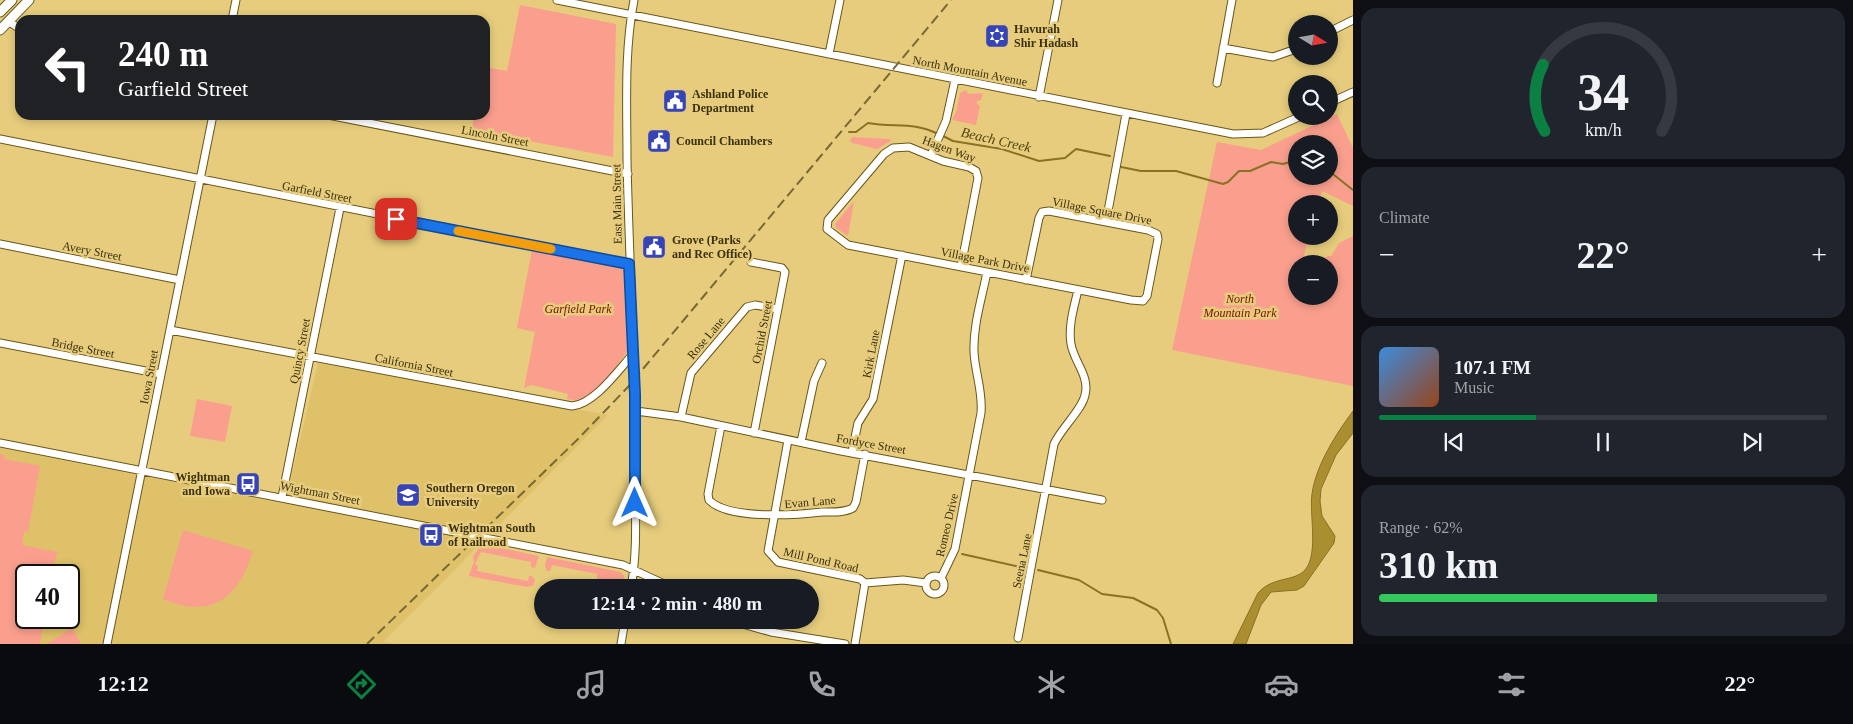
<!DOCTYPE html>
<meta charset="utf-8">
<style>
:root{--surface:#171b24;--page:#20242c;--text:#f1f3f6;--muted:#9ea1a6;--line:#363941;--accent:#0b8043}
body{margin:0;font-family:Georgia,serif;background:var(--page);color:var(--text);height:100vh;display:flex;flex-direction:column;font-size:19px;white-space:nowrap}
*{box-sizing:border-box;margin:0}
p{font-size:16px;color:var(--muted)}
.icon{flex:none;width:28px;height:28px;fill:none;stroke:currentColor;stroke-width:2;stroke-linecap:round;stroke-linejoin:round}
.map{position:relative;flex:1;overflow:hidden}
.details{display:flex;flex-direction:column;gap:8px;padding:8px;background:#0d0f14;width:500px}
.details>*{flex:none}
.hud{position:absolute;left:15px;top:15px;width:475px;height:105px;border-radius:15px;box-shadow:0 2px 8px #0003;background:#202124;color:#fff;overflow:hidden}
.needle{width:32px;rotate:101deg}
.controls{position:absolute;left:1288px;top:15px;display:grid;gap:10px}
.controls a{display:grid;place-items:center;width:50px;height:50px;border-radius:50%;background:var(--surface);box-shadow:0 2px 8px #0003;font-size:25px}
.speed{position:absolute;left:15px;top:564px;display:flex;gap:10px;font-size:25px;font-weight:700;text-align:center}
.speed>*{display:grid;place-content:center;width:65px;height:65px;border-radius:50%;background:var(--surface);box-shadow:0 2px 8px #0003;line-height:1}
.speed .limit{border:2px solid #111;border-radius:8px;background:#fff;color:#111}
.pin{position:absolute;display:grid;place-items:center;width:42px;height:42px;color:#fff;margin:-21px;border-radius:10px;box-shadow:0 2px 8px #0006}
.me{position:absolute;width:55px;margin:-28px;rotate:0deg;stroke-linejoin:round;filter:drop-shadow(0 0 4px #0008)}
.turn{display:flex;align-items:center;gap:18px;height:105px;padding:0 20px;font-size:22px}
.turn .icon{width:65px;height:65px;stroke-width:2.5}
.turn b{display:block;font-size:35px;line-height:42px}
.big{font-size:38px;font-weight:800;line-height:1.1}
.details .card{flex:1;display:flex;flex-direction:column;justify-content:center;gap:8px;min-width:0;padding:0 18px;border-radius:15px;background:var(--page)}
.details .dial{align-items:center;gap:0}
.dial svg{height:130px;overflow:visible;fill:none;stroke:var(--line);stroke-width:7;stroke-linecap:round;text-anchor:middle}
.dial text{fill:var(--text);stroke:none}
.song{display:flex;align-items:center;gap:15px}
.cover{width:60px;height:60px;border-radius:8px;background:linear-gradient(135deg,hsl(210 70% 55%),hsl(20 70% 35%))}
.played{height:5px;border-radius:2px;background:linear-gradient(90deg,var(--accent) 35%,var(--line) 35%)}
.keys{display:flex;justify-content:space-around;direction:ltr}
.heat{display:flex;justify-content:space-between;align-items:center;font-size:28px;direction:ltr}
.charge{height:8px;border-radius:4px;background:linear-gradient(90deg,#34c759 62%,var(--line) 0)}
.trip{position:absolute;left:534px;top:579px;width:285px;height:50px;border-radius:25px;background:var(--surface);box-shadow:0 2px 8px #0003;font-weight:800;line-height:50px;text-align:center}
.tabs{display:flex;height:80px;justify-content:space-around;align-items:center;background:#090b0e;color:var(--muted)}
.tabs .icon{width:35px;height:35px}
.tabs .selected{color:var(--accent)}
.tabs b{font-size:22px;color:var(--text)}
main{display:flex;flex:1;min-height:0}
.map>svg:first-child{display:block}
.built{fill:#dec168;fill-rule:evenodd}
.green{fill:#fa9f8d;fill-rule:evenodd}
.water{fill:#aa8e30;stroke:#897226}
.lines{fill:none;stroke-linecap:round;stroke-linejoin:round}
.stream{stroke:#897226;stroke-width:2}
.minor-casing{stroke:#695717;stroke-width:9}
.major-casing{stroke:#695717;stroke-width:11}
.minor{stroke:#fff;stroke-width:7}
.major{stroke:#fff;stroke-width:9}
.rail{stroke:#786835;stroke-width:2;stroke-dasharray:10 5;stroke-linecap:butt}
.route-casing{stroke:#114b97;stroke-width:12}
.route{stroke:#1a73e8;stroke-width:9}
.slow{stroke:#f59e0b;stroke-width:9}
.labels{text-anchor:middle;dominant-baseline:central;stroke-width:5;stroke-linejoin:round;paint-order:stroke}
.poi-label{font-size:12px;font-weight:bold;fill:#3b300e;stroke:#e6cc7c;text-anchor:start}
.street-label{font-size:12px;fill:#3b300e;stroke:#e6cc7c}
.park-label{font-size:12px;font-style:italic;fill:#771001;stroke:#e6cc7c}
.water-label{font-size:14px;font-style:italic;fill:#4f400c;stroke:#e6cc7c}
</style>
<main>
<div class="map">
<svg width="1353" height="644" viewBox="0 0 1353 644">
<rect width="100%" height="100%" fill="#e6cc7c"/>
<path class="built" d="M318,363L608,415L383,642L397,644H0V448L285,504ZM26,575H69V618H26Z"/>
<path class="green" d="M520,5L616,24L613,157L472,130L474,115H485V67L507,71Z
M966,90L968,94L983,93L981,100L977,101V104L980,106L976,125L952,120L956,112L960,93Z
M1337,114L1353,148V206L1322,191L1318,204H1296V236H1309L1304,256L1325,260L1327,256H1331L1339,243L1353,236V386L1172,350L1217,142L1261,150ZM1296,144H1329V176H1296ZM1296,264H1329V296H1296Z
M852,137L890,139L891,141L877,149L852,143L850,141Z
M854,201L848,236L836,228L835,224Z
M532,250L621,268L623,270L627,352C612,370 594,406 567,399L568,394L532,385L524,388L535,332L517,328Z
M197,399L232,406L225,442L190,436Z
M0,454L4,455V459L40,466L28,532L24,531L22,545L57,552L52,575H26V618H45L40,644H0Z
M183,530L253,551C239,598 211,620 163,599Z
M481,544L539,556L535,568L531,567V562L481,552L475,564L478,566L477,571L528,581L529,576H532L535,580L533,586L527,587L469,576L474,561L473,557Z
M547,557L621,572L624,576L622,587H606L597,580V574L552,565L550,571H547L545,566Z
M72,628L81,644H47Z"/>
<path class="water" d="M1353,411V433L1336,455L1321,489L1320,501L1322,516L1335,536L1334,543L1304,586L1297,590L1271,592L1261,605L1246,644H1233L1258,593C1273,576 1294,582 1305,570C1319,554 1309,513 1312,494C1316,465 1336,434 1353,411Z"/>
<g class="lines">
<path class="stream" d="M849,132H856L868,123C894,128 913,121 938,134
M943,136L953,141L1002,149L1039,161L1065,158L1076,149L1110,156
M1121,167L1141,171H1176L1223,184L1228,182L1239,171H1250L1271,162L1283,164L1296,160
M1329,171L1353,190
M962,554L1025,568
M1038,570L1079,580L1102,594L1133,598L1157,610L1163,618L1171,644"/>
<defs>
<path id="minor" d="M557,0L1233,134L1263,133L1301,116
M232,20L236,0
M8,21L20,29
M1329,32L1353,20
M1223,48L1273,57L1296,49
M829,54L840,0
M1217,83L1232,0
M1039,97L1058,0
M1329,103L1353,92
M328,115L628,174
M0,139L629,264
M931,155L946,121L955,80
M1106,222L1126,114
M0,244L180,280
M751,262L782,268L785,272L754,433
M961,267L978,178L976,171L969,167L943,161L909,147L893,148L884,154L828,220L827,229L848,245L1131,300L1143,301L1147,296L1158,239L1157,234L1148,230L1049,211L1042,212L1039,218L1026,280
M170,330L572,406C595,404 619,369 634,353
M0,343L161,374
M636,411L681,417L841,451L1102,500
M681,417L691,373L747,307L755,305L778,309
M721,426L708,494L709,500C728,520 796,515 822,512C832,512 844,513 853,508L856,502L865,454
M788,440L768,551L778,562L860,579L865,583L855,644
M801,442L814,381L822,363
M0,443L623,565L673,588
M852,452L858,423L873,399L902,255
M282,497L340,208
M926 585a9 9 0 1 1 18 0a9 9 0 1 1-18 0Z
M941,578L955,549L981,413C983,391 975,373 974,352C973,325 982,298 987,272
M865,583L903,580L926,583
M631,588C638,549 635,509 635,470C636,366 629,263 627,159C627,106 624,52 634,0
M728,620L771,632L845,644
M1018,638L1054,444C1062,427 1082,410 1085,395C1090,376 1074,362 1071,344C1068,326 1074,307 1078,290
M107,644L213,115
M621,644L625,620"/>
<path id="major" d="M0,12L12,0
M0,30L29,0"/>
</defs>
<use href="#minor" class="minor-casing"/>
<use href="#major" class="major-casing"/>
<use href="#minor" class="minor"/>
<use href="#major" class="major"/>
<path class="rail" d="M367,644L578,439L627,388L951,0"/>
</g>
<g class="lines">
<defs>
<path id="route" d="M396,219L629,264L635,395V503"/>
</defs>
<use href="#route" class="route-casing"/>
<use href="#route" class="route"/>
<path class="slow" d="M458,231L551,249"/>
</g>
<defs>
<symbol id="synagogue-square" viewBox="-11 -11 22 22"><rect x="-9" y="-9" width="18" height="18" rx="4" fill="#3644b7" stroke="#e6cc7c"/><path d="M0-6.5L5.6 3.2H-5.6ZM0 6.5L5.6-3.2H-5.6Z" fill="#fff"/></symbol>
<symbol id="civic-square" viewBox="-11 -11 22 22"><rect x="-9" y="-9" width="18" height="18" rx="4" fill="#3644b7" stroke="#e6cc7c"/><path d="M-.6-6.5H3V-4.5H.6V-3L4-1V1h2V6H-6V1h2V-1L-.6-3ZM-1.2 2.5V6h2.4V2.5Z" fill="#fff"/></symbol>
<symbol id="bus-square" viewBox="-11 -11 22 22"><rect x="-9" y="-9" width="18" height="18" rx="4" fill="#3644b7" stroke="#e6cc7c"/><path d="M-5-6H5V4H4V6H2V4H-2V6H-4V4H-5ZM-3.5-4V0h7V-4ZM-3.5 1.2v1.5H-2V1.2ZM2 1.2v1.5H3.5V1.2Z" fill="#fff"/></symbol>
<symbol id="university-square" viewBox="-11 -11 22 22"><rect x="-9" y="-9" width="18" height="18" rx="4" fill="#3644b7" stroke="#e6cc7c"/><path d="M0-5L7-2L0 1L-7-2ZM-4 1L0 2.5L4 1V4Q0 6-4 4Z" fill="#fff"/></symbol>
</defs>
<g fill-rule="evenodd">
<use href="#synagogue-square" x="983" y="22" width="28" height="28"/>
<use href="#civic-square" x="661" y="87" width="28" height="28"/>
<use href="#civic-square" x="645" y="127" width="28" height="28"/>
<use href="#civic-square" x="640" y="233" width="28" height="28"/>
<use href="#bus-square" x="234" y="470" width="28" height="28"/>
<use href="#university-square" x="394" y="481" width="28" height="28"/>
<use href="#bus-square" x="417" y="521" width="28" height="28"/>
</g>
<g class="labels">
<g class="poi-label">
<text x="1014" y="29">Havurah<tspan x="1014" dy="14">Shir Hadash</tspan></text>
<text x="692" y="94">Ashland Police<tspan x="692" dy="14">Department</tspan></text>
<text x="676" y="141">Council Chambers</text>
<text x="672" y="240">Grove (Parks<tspan x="672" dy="14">and Rec Office)</tspan></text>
<text x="230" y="477" text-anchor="end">Wightman<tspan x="230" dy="14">and Iowa</tspan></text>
<text x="426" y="488">Southern Oregon<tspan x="426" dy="14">University</tspan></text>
<text x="448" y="528">Wightman South<tspan x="448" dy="14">of Railroad</tspan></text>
</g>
<g class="street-label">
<text transform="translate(970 71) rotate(11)">North Mountain Avenue</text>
<text transform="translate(495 136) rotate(11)">Lincoln Street</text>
<text transform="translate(949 149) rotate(20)">Hagen Way</text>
<text transform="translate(317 192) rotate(11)">Garfield Street</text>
<text transform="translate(617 204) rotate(-91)">East Main Street</text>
<text transform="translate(1102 211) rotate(11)">Village Square Drive</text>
<text transform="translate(92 251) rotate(11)">Avery Street</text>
<text transform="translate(985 260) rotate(11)">Village Park Drive</text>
<text transform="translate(762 332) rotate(-79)">Orchid Street</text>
<text transform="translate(706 338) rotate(-50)">Rose Lane</text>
<text transform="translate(83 348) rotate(11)">Bridge Street</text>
<text transform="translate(300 351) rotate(-79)">Quincy Street</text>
<text transform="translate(871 354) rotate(-79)">Kirk Lane</text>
<text transform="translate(414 365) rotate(11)">California Street</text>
<text transform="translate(149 377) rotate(-79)">Iowa Street</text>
<text transform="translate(871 444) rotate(10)">Fordyce Street</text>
<text transform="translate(320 493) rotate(11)">Wightman Street</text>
<text transform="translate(810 502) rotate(-5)">Evan Lane</text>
<text transform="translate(947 525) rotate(-77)">Romeo Drive</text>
<text transform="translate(821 560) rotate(13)">Mill Pond Road</text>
<text transform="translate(1022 561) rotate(-78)">Seena Lane</text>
</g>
<g class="park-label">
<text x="1240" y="299">North<tspan x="1240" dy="14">Mountain Park</tspan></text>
<text x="578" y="309">Garfield Park</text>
</g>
<g class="water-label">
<text transform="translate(996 140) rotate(13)">Beach Creek</text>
</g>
</g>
</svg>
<div class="controls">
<a><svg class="needle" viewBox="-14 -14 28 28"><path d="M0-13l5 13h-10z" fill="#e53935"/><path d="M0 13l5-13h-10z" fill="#9ea1a6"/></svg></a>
<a><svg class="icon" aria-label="search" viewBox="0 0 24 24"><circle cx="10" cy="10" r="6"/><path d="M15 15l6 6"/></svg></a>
<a><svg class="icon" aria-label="layers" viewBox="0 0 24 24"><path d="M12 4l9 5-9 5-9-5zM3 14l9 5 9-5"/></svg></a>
<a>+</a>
<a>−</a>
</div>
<div class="speed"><div class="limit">40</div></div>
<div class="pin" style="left:396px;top:219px;background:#d93025"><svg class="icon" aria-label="arrive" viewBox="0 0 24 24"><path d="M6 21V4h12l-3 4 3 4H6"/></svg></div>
<svg class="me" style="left:635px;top:503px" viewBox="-20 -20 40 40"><path d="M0-17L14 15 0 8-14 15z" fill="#1a73e8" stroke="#fff" stroke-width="4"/></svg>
<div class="trip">12:14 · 2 min · 480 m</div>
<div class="hud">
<div class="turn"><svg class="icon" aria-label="left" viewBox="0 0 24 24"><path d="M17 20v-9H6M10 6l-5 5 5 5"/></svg><div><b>240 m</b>Garfield Street</div></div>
</div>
</div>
<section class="details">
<div class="card dial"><svg viewBox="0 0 100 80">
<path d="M14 69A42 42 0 1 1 86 69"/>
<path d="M14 69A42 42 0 0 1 13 28" stroke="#0b8043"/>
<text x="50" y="56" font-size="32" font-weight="700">34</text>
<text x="50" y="72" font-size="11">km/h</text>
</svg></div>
<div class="card"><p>Climate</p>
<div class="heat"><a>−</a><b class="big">22°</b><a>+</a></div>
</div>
<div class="card">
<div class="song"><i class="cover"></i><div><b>107.1 FM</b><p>Music</p></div></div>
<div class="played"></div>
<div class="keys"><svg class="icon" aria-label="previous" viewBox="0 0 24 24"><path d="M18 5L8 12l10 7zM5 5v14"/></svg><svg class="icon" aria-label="pause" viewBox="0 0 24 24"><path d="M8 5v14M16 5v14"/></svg><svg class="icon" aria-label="next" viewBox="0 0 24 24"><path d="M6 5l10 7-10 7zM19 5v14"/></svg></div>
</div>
<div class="card"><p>Range · 62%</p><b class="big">310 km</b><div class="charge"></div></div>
</section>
</main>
<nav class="tabs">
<b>12:12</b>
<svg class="icon selected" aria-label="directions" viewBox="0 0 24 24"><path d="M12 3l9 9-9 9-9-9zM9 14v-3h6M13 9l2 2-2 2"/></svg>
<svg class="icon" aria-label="music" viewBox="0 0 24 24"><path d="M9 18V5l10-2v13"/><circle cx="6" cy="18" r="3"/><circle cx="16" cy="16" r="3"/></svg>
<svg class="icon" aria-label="phone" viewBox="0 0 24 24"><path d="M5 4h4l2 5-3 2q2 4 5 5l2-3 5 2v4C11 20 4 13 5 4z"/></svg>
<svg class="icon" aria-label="climate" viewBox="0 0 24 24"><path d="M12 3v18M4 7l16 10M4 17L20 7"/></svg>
<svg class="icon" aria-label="car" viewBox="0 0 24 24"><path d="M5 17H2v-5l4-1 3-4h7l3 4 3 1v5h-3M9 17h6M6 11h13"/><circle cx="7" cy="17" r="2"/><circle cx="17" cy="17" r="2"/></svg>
<svg class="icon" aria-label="filters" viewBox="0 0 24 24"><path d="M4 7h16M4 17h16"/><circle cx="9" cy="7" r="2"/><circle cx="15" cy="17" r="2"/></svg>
<b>22°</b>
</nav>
